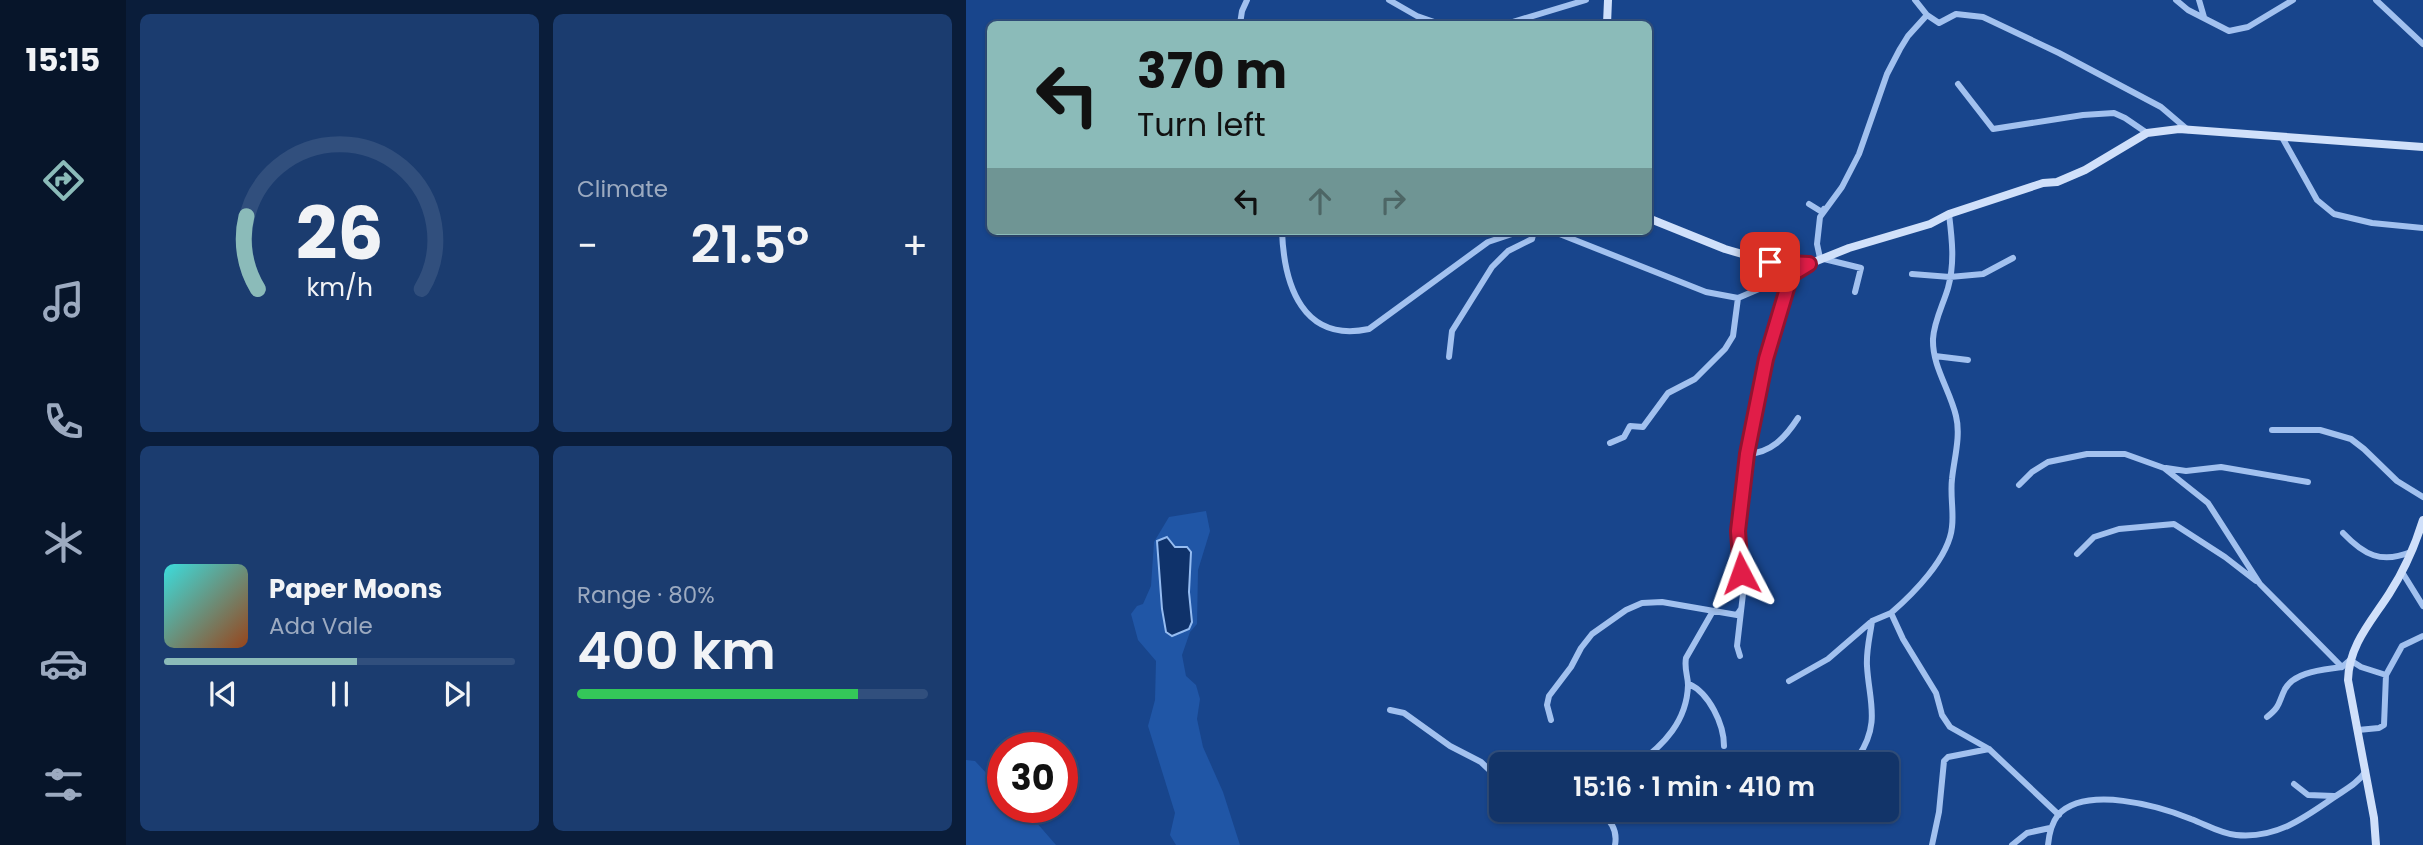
<!DOCTYPE html>
<meta charset="utf-8">
<style>
:root{--surface:#123469;--page:#1b3c6f;--text:#f1f3f6;--muted:#9caac0;--line:#314f7d;--accent:#8bbbb9}
body{margin:0;font-family:Poppins,sans-serif;background:var(--page);color:var(--text);height:100vh;display:flex;flex-direction:column;font-size:26px;white-space:nowrap}
*{box-sizing:border-box;margin:0}
p{font-size:23px;color:var(--muted)}
.icon{flex:none;width:38px;height:38px;fill:none;stroke:currentColor;stroke-width:2;stroke-linecap:round;stroke-linejoin:round}
.map{position:relative;flex:1;overflow:hidden}
.details{display:flex;flex-direction:column;gap:14px;padding:14px;background:#0a1d3a;width:840px}
.details>*{flex:none}
.guide{position:absolute;left:21px;top:21px;width:665px;height:214px;border-radius:10px;box-shadow:0 2px 5px #0004,0 0 0 2px var(--line);background:#8bbbb9;color:#111;overflow:hidden}
.speed{position:absolute;left:21px;top:732px;display:flex;gap:14px;font-size:35px;font-weight:700;text-align:center}
.speed>*{display:grid;place-content:center;width:91px;height:91px;border-radius:50%;background:var(--surface);box-shadow:0 2px 5px #0004,0 0 0 2px var(--line);line-height:1}
.speed .limit{border:10px solid #d22;background:#fff;color:#111}
.pin{position:absolute;display:grid;place-items:center;width:60px;height:60px;color:#fff;margin:-30px;border-radius:14px;box-shadow:0 4px 10px #0006}
.me{position:absolute;width:77px;margin:-38px;rotate:356deg;stroke-linejoin:round;filter:drop-shadow(0 0 5px #0008)}
.turn{display:flex;align-items:center;gap:24px;height:147px;padding:0 35px;font-size:32px}
.turn .icon{width:91px;height:91px;stroke-width:2.5}
.turn b{display:block;font-size:49px;line-height:60px}
.lanes{display:flex;align-items:center;height:66px;padding:0 35px;background:#0003;justify-content:center;gap:35px;direction:ltr}
.lanes .off{opacity:.35}
.big{font-size:52px;font-weight:600;line-height:1.1}
.details .card{flex:1;display:flex;flex-direction:column;justify-content:center;gap:10px;min-width:0;padding:0 24px;border-radius:10px;background:var(--page)}
.details .dial{align-items:center;gap:0}
.dial svg{height:182px;overflow:visible;fill:none;stroke:var(--line);stroke-width:7;stroke-linecap:round;text-anchor:middle}
.dial text{fill:var(--text);stroke:none}
.song{display:flex;align-items:center;gap:21px}
.cover{width:84px;height:84px;border-radius:10px;background:linear-gradient(135deg,hsl(180 70% 55%),hsl(20 70% 35%))}
.played{height:7px;border-radius:4px;background:linear-gradient(90deg,var(--accent) 55%,var(--line) 55%)}
.keys{display:flex;justify-content:space-around;direction:ltr}
.heat{display:flex;justify-content:space-between;align-items:center;font-size:38px;direction:ltr}
.charge{height:10px;border-radius:5px;background:linear-gradient(90deg,#34c759 80%,var(--line) 0)}
.details .tiles{flex:1;display:grid;gap:14px;grid-template-columns:repeat(2,1fr)}
.trip{position:absolute;left:523px;top:752px;width:410px;height:70px;border-radius:10px;background:var(--surface);box-shadow:0 2px 5px #0004,0 0 0 2px var(--line);font-weight:600;line-height:70px;text-align:center}
main{display:flex;flex:1;min-height:0}
.tabs{display:flex;flex-direction:column;width:126px;justify-content:space-around;align-items:center;background:#07152a;color:var(--muted)}
.tabs .icon{width:49px;height:49px}
.tabs .active{color:var(--accent)}
.tabs b{font-size:32px;color:var(--text)}
.map>svg:first-child{display:block}
.green{fill:#2056a6}
.water{fill:#0f326a;stroke:#95bcf1;stroke-width:2}
.lines{fill:none;stroke-linecap:round;stroke-linejoin:round}
.street{stroke:#a2c1ef;stroke-width:6}
.secondary{stroke:#d0e0fa;stroke-width:8}
.route-casing{stroke:#92132f;stroke-width:18}
.route{stroke:#e11d48;stroke-width:12}
</style>
<main>
<nav class="tabs">
<b>15:15</b>
<svg class="icon active" aria-label="directions" viewBox="0 0 24 24"><path d="M12 3l9 9-9 9-9-9zM9 14v-3h6M13 9l2 2-2 2"/></svg>
<svg class="icon" aria-label="music" viewBox="0 0 24 24"><path d="M9 18V5l10-2v13"/><circle cx="6" cy="18" r="3"/><circle cx="16" cy="16" r="3"/></svg>
<svg class="icon" aria-label="phone" viewBox="0 0 24 24"><path d="M5 4h4l2 5-3 2q2 4 5 5l2-3 5 2v4C11 20 4 13 5 4z"/></svg>
<svg class="icon" aria-label="climate" viewBox="0 0 24 24"><path d="M12 3v18M4 7l16 10M4 17L20 7"/></svg>
<svg class="icon" aria-label="car" viewBox="0 0 24 24"><path d="M5 17H2v-5l4-1 3-4h7l3 4 3 1v5h-3M9 17h6M6 11h13"/><circle cx="7" cy="17" r="2"/><circle cx="17" cy="17" r="2"/></svg>
<svg class="icon" aria-label="filters" viewBox="0 0 24 24"><path d="M4 7h16M4 17h16"/><circle cx="9" cy="7" r="2"/><circle cx="15" cy="17" r="2"/></svg>
</nav>
<section class="details">
<div class="tiles">
<div class="card dial"><svg viewBox="0 0 100 80">
<path d="M14 69A42 42 0 1 1 86 69"/>
<path d="M14 69A42 42 0 0 1 9 37" stroke="#8bbbb9"/>
<text x="50" y="56" font-size="32" font-weight="700">26</text>
<text x="50" y="72" font-size="11">km/h</text>
</svg></div>
<div class="card"><p>Climate</p>
<div class="heat"><a>−</a><b class="big">21.5°</b><a>+</a></div>
</div>
<div class="card">
<div class="song"><i class="cover"></i><div><b>Paper Moons</b><p>Ada Vale</p></div></div>
<div class="played"></div>
<div class="keys"><svg class="icon" aria-label="previous" viewBox="0 0 24 24"><path d="M18 5L8 12l10 7zM5 5v14"/></svg><svg class="icon" aria-label="pause" viewBox="0 0 24 24"><path d="M8 5v14M16 5v14"/></svg><svg class="icon" aria-label="next" viewBox="0 0 24 24"><path d="M6 5l10 7-10 7zM19 5v14"/></svg></div>
</div>
<div class="card"><p>Range · 80%</p><b class="big">400 km</b><div class="charge"></div></div>
</div>
</section>
<div class="map">
<svg width="1457" height="845" viewBox="0 0 1457 845">
<rect width="100%" height="100%" fill="#18458c"/>
<path class="green" d="M240,511L244,531L232,570L231,624L224,632L216,655L220,676L230,685L234,699L231,719L237,747L257,792L274,845H210L204,835L209,813L182,726L189,700L190,661L172,640L165,614L171,606L177,604L185,586L188,542L203,517Z
M0,760L9,761L24,777L37,786V807H57L90,845H0Z"/>
<path class="water" d="M201,537L209,547H221L225,552L223,592L226,622L223,629L206,636L200,632L196,609L191,541Z"/>
<g class="lines">
<path class="street" d="M423,0L451,16L474,24
M949,0L961,15L973,23L990,14L1017,17L1093,53L1195,107L1222,130
M1210,0L1222,10L1263,31L1282,27L1327,0
M1233,0L1238,17
M1410,0L1457,44
M274,24L276,11L281,0
M540,24L620,0
M992,84L1027,129L1117,115L1148,113L1159,118L1181,133
M1317,139L1351,200L1368,214L1406,223L1457,228
M843,204L856,212L858,209
M983,214C986,239 989,263 982,288C977,305 968,321 967,339C966,366 984,390 990,416C995,436 988,459 986,479C984,495 988,512 986,527C983,558 947,594 925,613L937,639L970,693L976,715L984,727L1023,749L1093,815
M316,231C318,286 337,343 403,329L522,242L555,231
M586,231L740,292L772,298L826,275L843,264
M946,274L984,277L1017,274L1047,258
M889,292L895,268L854,258L851,244L854,217L876,187L893,154L921,74L934,49L942,36L961,15
M969,356L1002,360
M483,357L486,331L526,267L542,251L566,239L568,231
M1306,430H1354L1385,439L1398,449L1431,481L1457,497
M644,443L658,437L664,426L677,427L702,393L729,379L759,349L767,336L772,298
M781,454C805,453 819,438 832,418
M1200,468L1220,471L1255,467L1342,482
M1053,485L1066,472L1082,462L1121,454H1159L1198,468L1242,503L1294,584L1376,667L1384,660L1395,667L1420,675
M1377,533C1398,555 1415,564 1445,552
M1111,554L1128,537L1153,529L1208,524L1259,557L1290,581
M1436,572L1457,606
M774,656L771,646L777,594L772,531L774,501L781,454L800,359L826,275
M823,681L862,659L906,621L925,613
M723,684C743,693 758,724 758,746
M424,710L438,713L484,746L515,762L536,782
M1301,717C1315,706 1312,703 1319,689C1329,671 1358,670 1376,667
M585,720L581,705L583,696L605,667L615,648L626,634L660,610L676,603L696,602L771,615L775,609
M1392,730L1413,728L1418,725L1420,675L1436,646L1457,636
M892,757C915,723 903,701 901,666C900,651 904,636 906,621
M670,765C698,745 721,721 722,685C722,676 718,669 720,658L747,611
M1328,784L1342,795L1368,796
M632,810C644,820 652,829 649,845
M966,845L973,812L978,761L982,757L1023,749
M1046,845L1061,833L1084,828
M1082,845C1083,834 1085,824 1092,815C1120,785 1193,806 1225,819C1241,825 1253,833 1270,835C1309,839 1337,819 1367,798C1380,789 1391,784 1400,771"/>
<path class="secondary" d="M641,24L642,0
M682,218L759,249L804,262L843,264L883,248L964,224L983,214L1077,183L1091,182L1119,170L1181,133L1213,129L1457,147
M1410,845L1408,818L1382,680C1383,645 1405,622 1423,594C1438,571 1449,546 1457,520"/>
</g>
<g class="lines">
<defs>
<path id="route" d="M775,573L772,531L781,454L800,359L825,275L843,264L804,262"/>
</defs>
<use href="#route" class="route-casing"/>
<use href="#route" class="route"/>
</g>
</svg>
<div class="speed"><div class="limit">30</div></div>
<div class="pin" style="left:804px;top:262px;background:#d93025"><svg class="icon" aria-label="arrive" viewBox="0 0 24 24"><path d="M6 21V4h12l-3 4 3 4H6"/></svg></div>
<svg class="me" style="left:775px;top:573px" viewBox="-20 -20 40 40"><path d="M0-17L14 15 0 8-14 15z" fill="#e11d48" stroke="#fff" stroke-width="4"/></svg>
<div class="trip">15:16 · 1 min · 410 m</div>
<div class="guide">
<div class="turn"><svg class="icon" aria-label="left" viewBox="0 0 24 24"><path d="M17 20v-9H6M10 6l-5 5 5 5"/></svg><div><b>370 m</b>Turn left</div></div>
<div class="lanes"><svg class="icon" aria-label="left" viewBox="0 0 24 24"><path d="M17 20v-9H6M10 6l-5 5 5 5"/></svg><svg class="icon off" aria-label="ahead" viewBox="0 0 24 24"><path d="M12 20V5M6 11l6-6 6 6"/></svg><svg class="icon off" aria-label="right" viewBox="0 0 24 24"><path d="M7 20v-9h11M14 6l5 5-5 5"/></svg></div>
</div>
</div>
</main>
